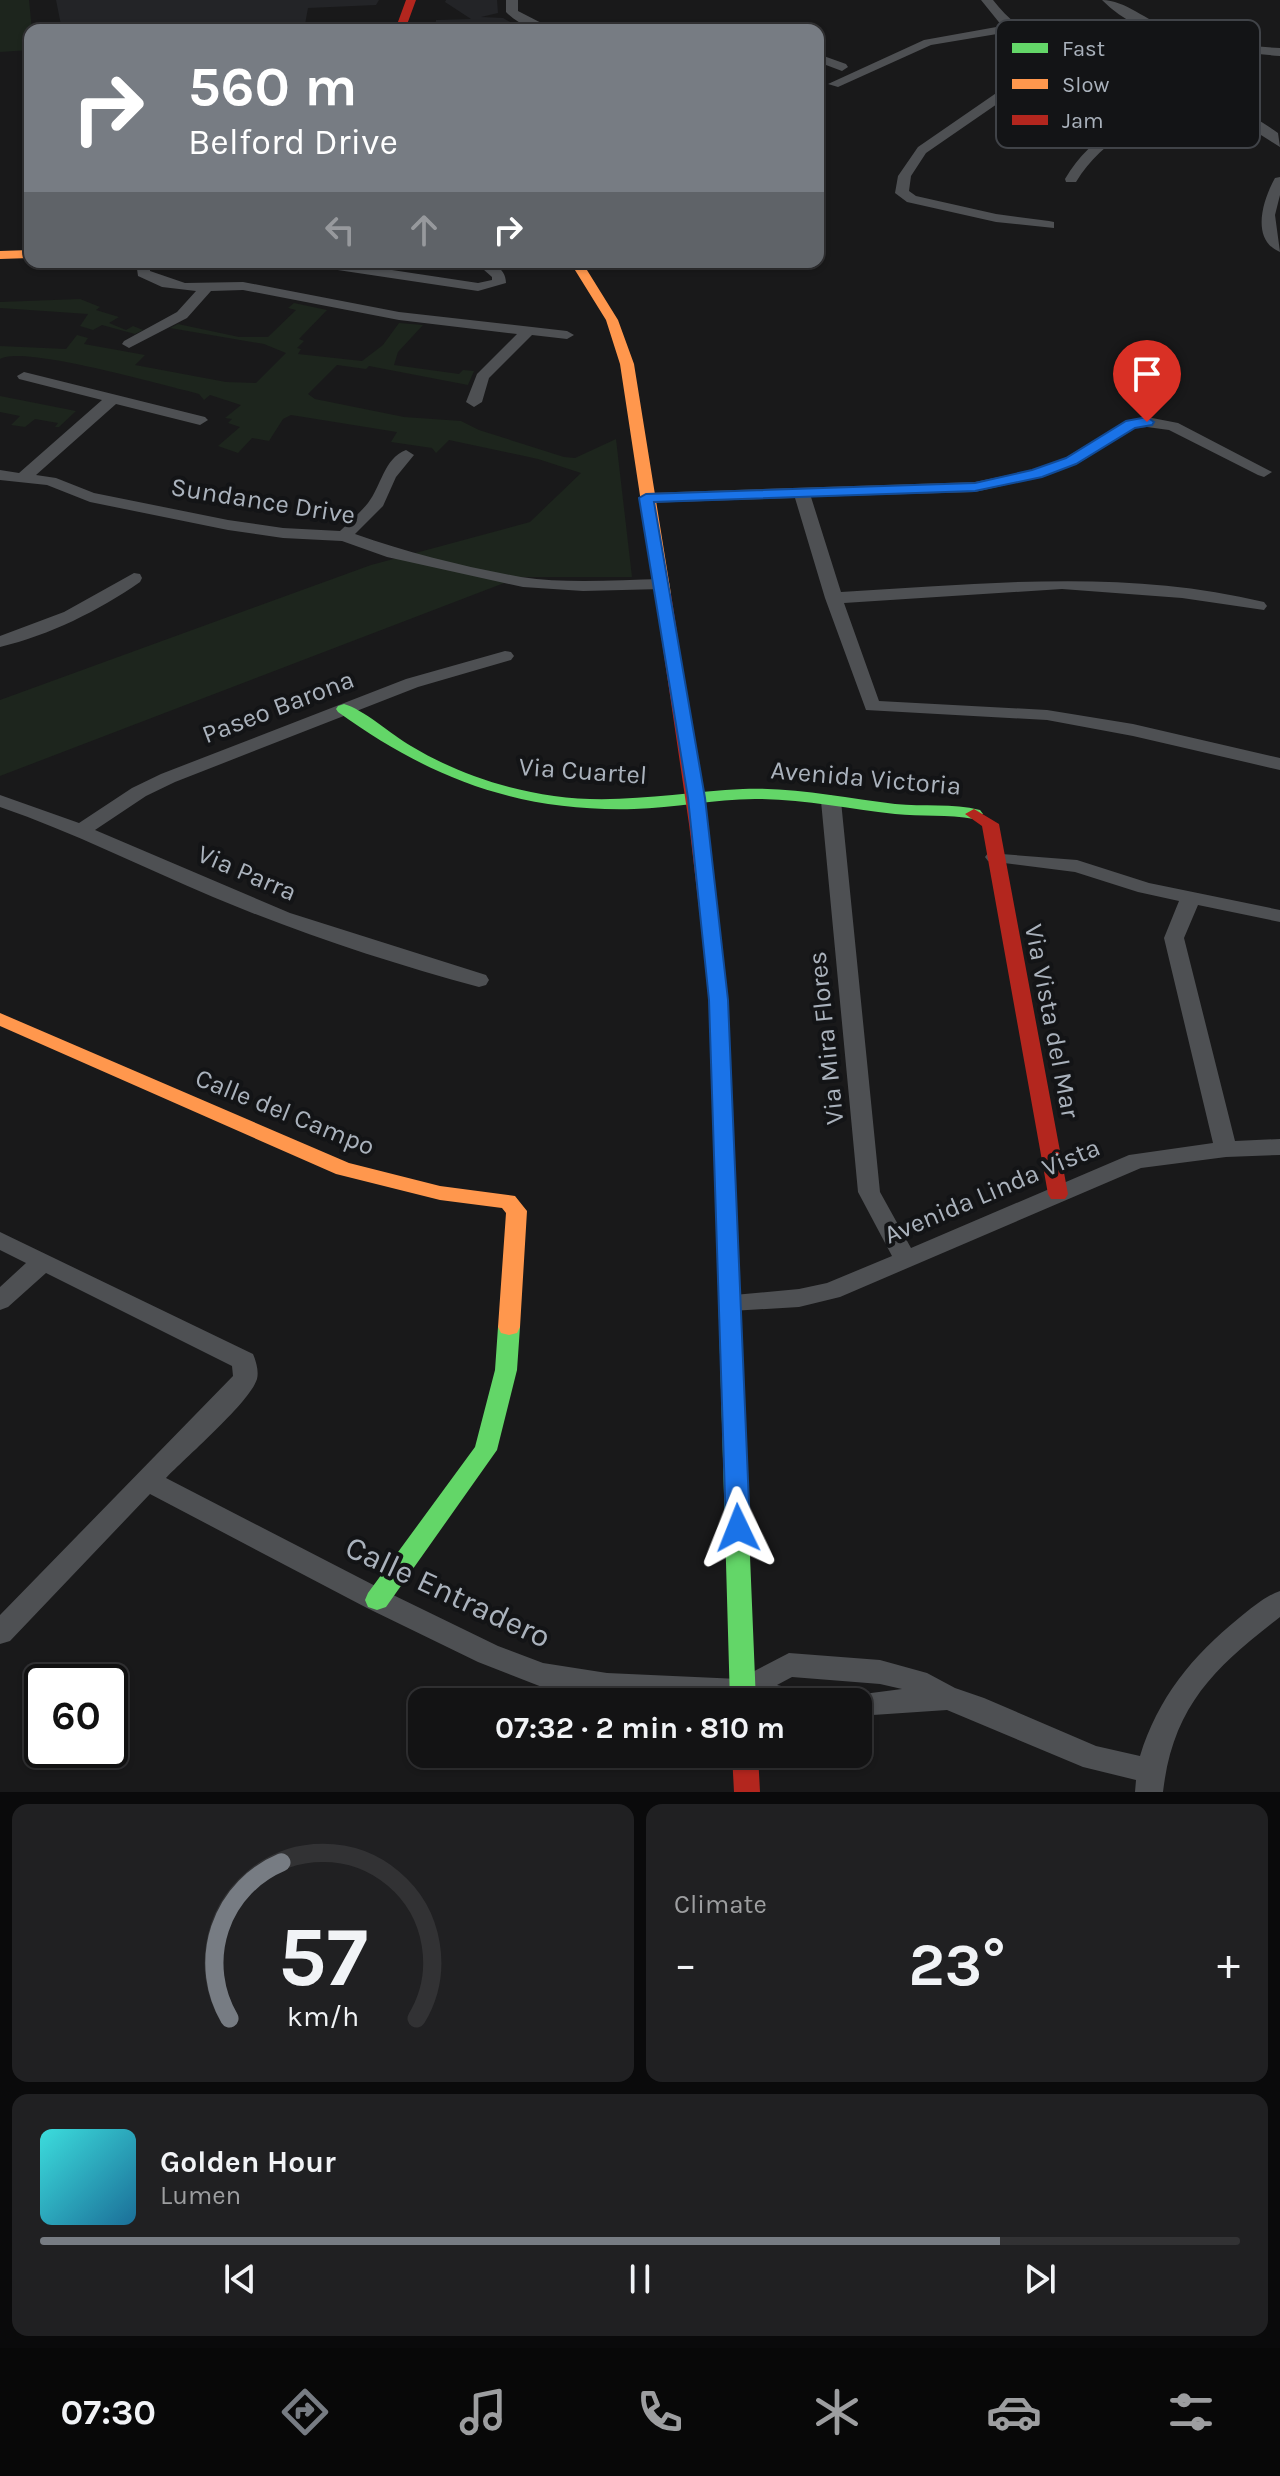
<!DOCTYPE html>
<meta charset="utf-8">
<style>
:root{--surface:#131314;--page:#202022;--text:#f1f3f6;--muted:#9d9ea0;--line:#323234;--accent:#777c83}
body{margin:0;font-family:Karla,sans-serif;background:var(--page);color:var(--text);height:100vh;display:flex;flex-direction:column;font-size:30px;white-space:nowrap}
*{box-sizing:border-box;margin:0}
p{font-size:26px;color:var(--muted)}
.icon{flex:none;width:44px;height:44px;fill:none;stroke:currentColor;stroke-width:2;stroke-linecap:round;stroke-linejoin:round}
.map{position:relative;height:1792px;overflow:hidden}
.details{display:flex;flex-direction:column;gap:12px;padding:12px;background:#0a0a0b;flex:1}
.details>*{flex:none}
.banner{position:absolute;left:24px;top:24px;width:800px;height:244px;border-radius:16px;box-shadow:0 2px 6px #0004,0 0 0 2px var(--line);background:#777c83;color:#fff;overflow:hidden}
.speed{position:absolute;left:24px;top:1664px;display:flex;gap:16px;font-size:40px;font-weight:700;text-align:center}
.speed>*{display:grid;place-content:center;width:104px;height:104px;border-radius:50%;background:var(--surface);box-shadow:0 2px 6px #0004,0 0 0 2px var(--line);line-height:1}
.speed .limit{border:4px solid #111;border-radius:12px;background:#fff;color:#111}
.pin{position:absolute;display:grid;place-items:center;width:68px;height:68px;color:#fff;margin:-82px -34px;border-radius:50% 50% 50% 0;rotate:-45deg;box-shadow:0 0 8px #0007}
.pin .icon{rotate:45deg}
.me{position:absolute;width:88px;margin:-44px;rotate:358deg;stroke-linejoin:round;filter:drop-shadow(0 0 6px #0008)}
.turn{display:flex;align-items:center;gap:28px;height:168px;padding:0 32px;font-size:36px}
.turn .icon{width:104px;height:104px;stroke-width:2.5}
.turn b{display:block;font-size:56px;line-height:68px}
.lanes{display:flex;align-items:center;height:76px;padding:0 32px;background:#0003;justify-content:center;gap:40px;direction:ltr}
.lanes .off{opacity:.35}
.big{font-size:60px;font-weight:700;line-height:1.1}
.details .card{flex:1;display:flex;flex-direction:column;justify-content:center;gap:12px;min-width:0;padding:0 28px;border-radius:16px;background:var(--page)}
.details .dial{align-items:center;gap:0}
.dial svg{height:208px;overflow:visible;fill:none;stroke:var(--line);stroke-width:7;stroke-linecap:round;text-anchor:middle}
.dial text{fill:var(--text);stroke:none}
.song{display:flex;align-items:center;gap:24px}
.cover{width:96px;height:96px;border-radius:12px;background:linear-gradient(135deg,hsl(180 70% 55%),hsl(200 70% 35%))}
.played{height:8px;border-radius:4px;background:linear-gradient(90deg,var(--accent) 80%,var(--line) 80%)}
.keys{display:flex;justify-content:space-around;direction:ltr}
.heat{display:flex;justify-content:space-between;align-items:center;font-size:44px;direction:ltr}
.details .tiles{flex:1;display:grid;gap:12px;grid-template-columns:1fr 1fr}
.card:last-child{grid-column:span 2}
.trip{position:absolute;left:408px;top:1688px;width:464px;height:80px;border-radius:16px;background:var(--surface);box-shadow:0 2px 6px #0004,0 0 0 2px var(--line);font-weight:700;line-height:80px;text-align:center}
.menu{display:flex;height:128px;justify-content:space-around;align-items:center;background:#080808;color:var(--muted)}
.menu .icon{width:56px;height:56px}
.menu .current{color:var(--accent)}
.menu b{font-size:36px;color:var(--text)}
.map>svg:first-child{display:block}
.built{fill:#232427}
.green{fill:#1d251d}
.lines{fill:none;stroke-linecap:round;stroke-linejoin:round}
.street{fill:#4e5053;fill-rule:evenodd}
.fast{fill:#63d668;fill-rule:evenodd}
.slow{fill:#ff974d;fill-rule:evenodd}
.jam{fill:#b3261e;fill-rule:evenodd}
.route{fill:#1a73e8;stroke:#114b97;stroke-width:2}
.labels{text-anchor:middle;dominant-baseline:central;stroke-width:8;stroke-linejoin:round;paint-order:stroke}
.street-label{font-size:26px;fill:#aab2bc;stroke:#131416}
.near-street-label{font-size:32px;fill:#aab2bc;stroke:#131416}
.key{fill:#131416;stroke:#404348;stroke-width:2}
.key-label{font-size:22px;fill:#aab2bc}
</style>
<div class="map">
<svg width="1280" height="1792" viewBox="0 0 1280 1792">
<rect width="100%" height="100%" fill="#19191a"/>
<path class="built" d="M56,0H379L376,5L308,8L304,30H62Z
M446,0H497L498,13L481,17L503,18L524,30H435L436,20L471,19L445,2Z"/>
<path class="green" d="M0,0H29L32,30H30V50L0,52Z
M80,299L100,307L96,310L119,317L109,323L126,330L133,326L143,330L135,334L102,325L93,330L80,326L88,314L0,308V302Z
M294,303L327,310L299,339L304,341L297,348L301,349L298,354L362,361L383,345L399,323L423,325L398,352L394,365L459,374L463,370L474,371L468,385L369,366L366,369L337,365L308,394L315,399L404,417L461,421L479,430L564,457L575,458L616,439L632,577H520L0,776V700L371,565L530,522L581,473L538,459L449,440L436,453L432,448L391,442L397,432L291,415L283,419L269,441L252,438L238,453L218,446L240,427L228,423L232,419L225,418L241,405L210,395L204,400L199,394L188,391C155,383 21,345 0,359V346L66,349L77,335L88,338L84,344L145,355L135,365L226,382L256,383L286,353L264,344L170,328L178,324L239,337H268L296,310L288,308Z
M0,396L76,411L59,427H55L58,423L35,419L25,427L11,425L20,416L0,412Z"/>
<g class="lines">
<path class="street" d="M506,0H518V11L555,30C535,30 520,26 506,12Z
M981,0H993C1043,65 1130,67 1202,93C1228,102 1256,117 1278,133L1280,147L1220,109L1195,99C1147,119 1104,137 1076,182H1066L1065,179C1092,133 1136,114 1183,95L1083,67L1013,93L926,153L911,176L909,191L916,196L996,214L1049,221L1054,222V228L996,222L907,202L895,193L898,176L918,147L1005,87L1072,63L1026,44L1009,32L931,45L838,87L828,84L924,40L1002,26Z
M1102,0C1125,0 1147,21 1170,29C1205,41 1243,46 1280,48V56C1222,51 1145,44 1102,0Z
M645,27H682L688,30H639Z
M818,54L846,64L848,67L842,71L818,62Z
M1280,177V195L1275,215L1280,252C1250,240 1263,199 1275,178Z
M136,262H150V271L185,283L243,282L399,312L567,331L574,335L567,339L532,335L489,378L482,402L474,407L466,402L477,374L517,334L399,320L243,290L211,291L187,318L129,348L122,344L124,341L177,312L196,291L162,287L138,276Z
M304,262H339L478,283L492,280V277L475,262C489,262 506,266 506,283L478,291L311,266Z
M24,372L205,417L208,420L200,425L116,404L36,475L56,478L94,493L228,520L283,528L340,531C349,522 360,513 368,503C381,487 384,458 406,450L414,455L396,477L383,506L355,534C409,553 465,567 521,577C567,584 616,580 662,579L670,584L662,589L583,591L523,587L387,557L342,541L283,538L228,530L90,502L47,485L0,480V470L19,473L102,400L19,379L17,376Z
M1147,417L1178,423L1272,472L1264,477L1258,475L1169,430L1147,427L1135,428L1077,464L1042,477L975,492L811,497L841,592C982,584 1125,568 1264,602L1267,606L1264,610L1182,598L1062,589L844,603L879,701L1047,710L1133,724L1280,758V770L1133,736L1047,720L866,710L825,598L795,498L646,503L638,498L646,493L975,482L1032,470L1065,458L1126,421Z
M134,573L140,574L142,578L140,582C98,611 50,635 0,647V636L64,612Z
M505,651L511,652L514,656L511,660L418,687L175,782L146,796L95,830L290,913L486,975L489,980L486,985L479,987C389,963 299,933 213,897C142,867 73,832 0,807V795L79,823L132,788L161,774L406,679Z
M831,795L841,801L880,1192L911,1248L1129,1155L1213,1143L1164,938L1179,901L1138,892L1075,872L988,861L985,857L988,853L1077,860L1149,883L1280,910V922L1198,905L1184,938L1235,1141L1280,1139V1155L1226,1157L1141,1168L840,1297L799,1307L731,1311L723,1308L719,1302L723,1296L799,1289L827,1283L892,1256L858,1192L821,801Z
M0,1232L253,1354C256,1361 259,1371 257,1379C250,1402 185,1458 166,1478L387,1592L498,1646L543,1663L607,1673L739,1679L789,1653L880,1660L927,1673L955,1688L984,1698L1096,1746L1140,1756C1158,1698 1192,1656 1239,1618C1252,1608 1265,1596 1280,1591V1617C1214,1668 1173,1706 1163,1792H1135L1136,1780L1083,1767L947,1710L858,1716V1702H845L848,1696L902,1689L880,1684L792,1677L777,1685L815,1694L819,1702L607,1697L542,1687L478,1662L367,1608L150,1494L10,1641L0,1644V1615L233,1376L232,1366L46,1273L8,1307L0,1310V1287L26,1263L0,1250Z"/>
<path class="fast" d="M344,704C363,709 392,735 411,746C454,772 504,789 554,796C618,805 680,792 743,789C794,787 844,798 895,804C924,807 952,803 980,810L983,814L974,819C948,814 921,817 895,814C848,809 802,799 755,799C714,799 674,808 634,809C519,812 431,779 338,712L336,709L338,706Z
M726,1209L733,1211L736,1216L756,1702H730L716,1216L719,1211Z
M509,1319L517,1321L520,1327L517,1370L497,1450L386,1607L377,1610L368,1607L365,1600L368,1593L475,1447L495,1370L498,1327L501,1321Z"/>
<path class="slow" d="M30,250V258L0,259V251Z
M570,262H582L618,320L634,364L671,594L668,597L663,599L655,594L620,364L606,320Z
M0,1013L349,1163L440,1186L515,1196L527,1211L520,1327L517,1333L509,1335L501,1333L498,1327L506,1213L502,1208L440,1200L336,1174L0,1026Z"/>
<path class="jam" d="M406,0H416L405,30H395Z
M663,589L671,594L707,824L728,1000L736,1216L733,1221H719L716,1216L710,1000L689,824L655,594Z
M974,809L999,824L1068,1194L1065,1199H1051L1048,1194L982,826L965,814Z
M732,1754H758L760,1792H734Z"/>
</g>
<path class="route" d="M1147,417L1154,422L1152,425L1135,428L1076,464L1042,477L975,491L654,502L705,798L728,1000L750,1528L746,1535L738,1538L729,1535L726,1528L709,1000L688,798L639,498L646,494L975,483L1032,470L1066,458L1126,421Z"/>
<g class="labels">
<g class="street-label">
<text transform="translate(263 501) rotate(9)">Sundance Drive</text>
<text transform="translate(278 707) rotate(-21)">Paseo Barona</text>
<text transform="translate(583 771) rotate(4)">Via Cuartel</text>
<text transform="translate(866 778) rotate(5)">Avenida Victoria</text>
<text transform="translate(247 873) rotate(23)">Via Parra</text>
<text transform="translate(1052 1021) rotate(79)">Via Vista del Mar</text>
<text transform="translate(826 1038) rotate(-96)">Via Mira Flores</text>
<text transform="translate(285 1112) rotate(22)">Calle del Campo</text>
<text transform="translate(992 1191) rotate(-23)">Avenida Linda Vista</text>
</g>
<g class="near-street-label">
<text transform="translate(448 1592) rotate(25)">Calle Entradero</text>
</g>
</g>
<rect x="996" y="20" width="264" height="128" rx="12" class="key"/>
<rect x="1012" y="43" width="36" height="10" fill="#63d668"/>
<rect x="1012" y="79" width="36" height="10" fill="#ff974d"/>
<rect x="1012" y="115" width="36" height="10" fill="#b3261e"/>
<g class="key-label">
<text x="1062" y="56">Fast</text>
<text x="1062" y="92">Slow</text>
<text x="1062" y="128">Jam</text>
</g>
</svg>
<div class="speed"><div class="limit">60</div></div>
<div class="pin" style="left:1147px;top:422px;background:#d93025"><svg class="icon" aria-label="arrive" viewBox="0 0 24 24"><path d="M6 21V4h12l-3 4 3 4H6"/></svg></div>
<svg class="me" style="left:738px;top:1528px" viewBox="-20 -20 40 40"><path d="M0-17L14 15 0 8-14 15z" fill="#1a73e8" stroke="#fff" stroke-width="4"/></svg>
<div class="trip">07:32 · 2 min · 810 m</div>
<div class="banner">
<div class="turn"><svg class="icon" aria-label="right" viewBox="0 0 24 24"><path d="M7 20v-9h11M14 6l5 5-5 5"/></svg><div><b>560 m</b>Belford Drive</div></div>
<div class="lanes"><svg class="icon off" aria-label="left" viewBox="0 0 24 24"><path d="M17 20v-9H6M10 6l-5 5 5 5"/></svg><svg class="icon off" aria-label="ahead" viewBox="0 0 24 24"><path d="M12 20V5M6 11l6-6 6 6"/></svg><svg class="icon" aria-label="right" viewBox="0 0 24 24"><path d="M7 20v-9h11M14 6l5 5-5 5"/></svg></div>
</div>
</div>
<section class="details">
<div class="tiles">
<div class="card dial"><svg viewBox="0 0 100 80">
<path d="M14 69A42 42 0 1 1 86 69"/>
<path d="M14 69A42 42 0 0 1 34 9" stroke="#777c83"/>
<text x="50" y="56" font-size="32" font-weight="700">57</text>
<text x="50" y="72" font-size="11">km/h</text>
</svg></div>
<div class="card"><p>Climate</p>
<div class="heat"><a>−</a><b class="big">23°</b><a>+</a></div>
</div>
<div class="card">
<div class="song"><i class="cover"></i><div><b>Golden Hour</b><p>Lumen</p></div></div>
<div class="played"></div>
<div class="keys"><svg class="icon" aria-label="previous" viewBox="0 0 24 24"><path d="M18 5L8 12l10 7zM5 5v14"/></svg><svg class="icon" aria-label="pause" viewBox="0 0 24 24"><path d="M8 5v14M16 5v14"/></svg><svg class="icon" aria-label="next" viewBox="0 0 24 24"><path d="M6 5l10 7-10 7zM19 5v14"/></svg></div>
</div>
</div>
</section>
<nav class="menu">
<b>07:30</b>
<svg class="icon current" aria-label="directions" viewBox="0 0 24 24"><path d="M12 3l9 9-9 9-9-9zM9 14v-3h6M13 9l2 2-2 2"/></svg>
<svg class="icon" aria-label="music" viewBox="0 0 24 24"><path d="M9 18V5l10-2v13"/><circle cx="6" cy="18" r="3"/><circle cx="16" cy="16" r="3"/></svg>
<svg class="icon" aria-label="phone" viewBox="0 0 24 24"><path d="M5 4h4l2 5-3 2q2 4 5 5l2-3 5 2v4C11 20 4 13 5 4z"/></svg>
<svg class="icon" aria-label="climate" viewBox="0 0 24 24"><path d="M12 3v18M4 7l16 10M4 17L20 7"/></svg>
<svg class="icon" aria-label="car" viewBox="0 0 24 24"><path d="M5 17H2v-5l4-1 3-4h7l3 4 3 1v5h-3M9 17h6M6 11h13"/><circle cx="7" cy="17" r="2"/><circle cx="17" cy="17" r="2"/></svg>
<svg class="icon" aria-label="filters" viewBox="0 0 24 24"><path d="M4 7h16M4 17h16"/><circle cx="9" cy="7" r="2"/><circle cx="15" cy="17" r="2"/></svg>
</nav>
